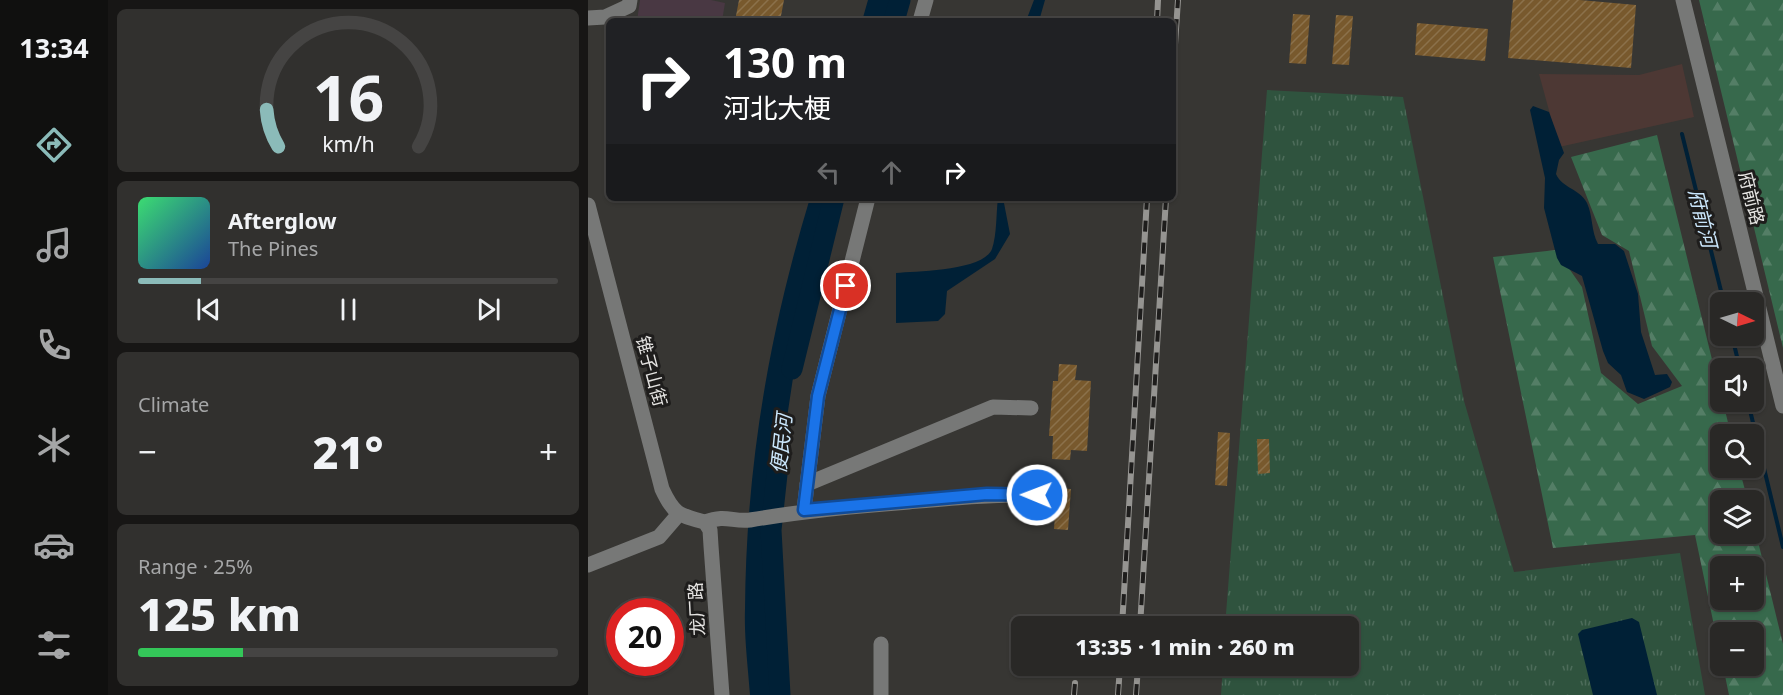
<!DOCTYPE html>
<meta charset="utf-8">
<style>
:root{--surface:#292826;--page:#31302e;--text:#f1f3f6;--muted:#a5a6a7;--line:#454443;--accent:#8bbbb9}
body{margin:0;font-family:"Noto Sans","Noto Sans SC",sans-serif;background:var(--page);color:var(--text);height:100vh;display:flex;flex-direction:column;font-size:22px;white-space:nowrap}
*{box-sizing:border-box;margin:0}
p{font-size:20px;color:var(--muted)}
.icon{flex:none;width:33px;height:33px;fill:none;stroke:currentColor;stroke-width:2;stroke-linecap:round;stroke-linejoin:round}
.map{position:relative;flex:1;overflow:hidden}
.sheet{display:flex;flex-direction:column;gap:9px;padding:9px;background:#171615;width:480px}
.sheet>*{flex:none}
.top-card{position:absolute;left:18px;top:18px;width:570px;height:183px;border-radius:9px;box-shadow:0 2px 4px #0004,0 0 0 2px var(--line);background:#202124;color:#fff;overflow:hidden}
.needle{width:39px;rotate:95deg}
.controls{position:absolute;left:1122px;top:292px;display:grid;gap:12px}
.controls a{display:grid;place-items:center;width:54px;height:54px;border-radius:9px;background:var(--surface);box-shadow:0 2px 4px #0004,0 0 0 2px var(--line);font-size:30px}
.speed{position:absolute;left:18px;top:598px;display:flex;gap:12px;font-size:30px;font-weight:700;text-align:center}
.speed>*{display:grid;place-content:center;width:78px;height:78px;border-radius:50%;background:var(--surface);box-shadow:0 2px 4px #0004,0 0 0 2px var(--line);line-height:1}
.speed .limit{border:9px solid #d22;background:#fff;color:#111}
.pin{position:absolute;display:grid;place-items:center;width:51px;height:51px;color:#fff;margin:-26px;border:3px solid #fff;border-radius:50%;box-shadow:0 2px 6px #0007}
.me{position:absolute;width:66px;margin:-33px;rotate:271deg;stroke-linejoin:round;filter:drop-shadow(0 0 4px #0008)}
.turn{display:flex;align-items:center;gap:21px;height:126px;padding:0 18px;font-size:27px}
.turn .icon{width:78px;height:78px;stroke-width:2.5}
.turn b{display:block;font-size:42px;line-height:51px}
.lanes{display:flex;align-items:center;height:57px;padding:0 18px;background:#0003;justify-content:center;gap:30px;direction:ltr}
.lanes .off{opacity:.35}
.big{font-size:45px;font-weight:800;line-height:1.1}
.sheet .widget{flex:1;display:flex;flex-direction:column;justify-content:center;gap:9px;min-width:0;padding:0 21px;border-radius:9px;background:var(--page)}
.sheet .dial{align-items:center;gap:0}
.dial svg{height:156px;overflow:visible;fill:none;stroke:var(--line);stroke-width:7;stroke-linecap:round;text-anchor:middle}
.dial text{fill:var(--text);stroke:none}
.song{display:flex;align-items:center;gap:18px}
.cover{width:72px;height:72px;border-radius:9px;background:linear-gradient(135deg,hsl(140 70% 55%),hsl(220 70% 35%))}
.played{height:6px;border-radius:3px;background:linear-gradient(90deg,var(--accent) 15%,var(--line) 15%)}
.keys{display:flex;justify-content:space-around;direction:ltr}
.heat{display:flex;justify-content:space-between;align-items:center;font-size:33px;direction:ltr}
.charge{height:9px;border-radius:4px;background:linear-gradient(90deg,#34c759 25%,var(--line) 0)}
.trip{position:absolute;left:423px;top:616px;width:348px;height:60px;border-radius:9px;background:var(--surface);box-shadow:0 2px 4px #0004,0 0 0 2px var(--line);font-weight:800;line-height:60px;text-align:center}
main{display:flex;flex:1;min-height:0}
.tabs{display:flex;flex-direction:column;width:108px;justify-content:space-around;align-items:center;background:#10100f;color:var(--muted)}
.tabs .icon{width:42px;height:42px}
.tabs .current{color:var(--accent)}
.tabs b{font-size:27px;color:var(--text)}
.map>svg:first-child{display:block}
.industrial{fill:#4d3834}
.medical{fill:#493843}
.grass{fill:url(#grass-tufts)}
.forest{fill:url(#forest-firs);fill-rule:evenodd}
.water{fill:#002036}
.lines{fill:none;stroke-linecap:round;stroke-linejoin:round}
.stream{stroke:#002036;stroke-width:4}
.river{stroke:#002036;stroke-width:21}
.building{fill:url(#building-hatch)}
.minor{stroke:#777877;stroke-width:15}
.rail-casing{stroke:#959491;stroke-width:6}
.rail{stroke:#1e1d1c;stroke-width:4;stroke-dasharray:11;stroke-linecap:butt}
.route-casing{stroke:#114b97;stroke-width:15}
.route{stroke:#1a73e8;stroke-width:10}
.labels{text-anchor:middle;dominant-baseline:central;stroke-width:6;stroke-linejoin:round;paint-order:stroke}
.street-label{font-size:18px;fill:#e6e5e3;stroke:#1e1d1c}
.water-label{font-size:20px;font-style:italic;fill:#cae6fb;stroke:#1e1d1c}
</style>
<main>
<nav class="tabs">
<b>13:34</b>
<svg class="icon current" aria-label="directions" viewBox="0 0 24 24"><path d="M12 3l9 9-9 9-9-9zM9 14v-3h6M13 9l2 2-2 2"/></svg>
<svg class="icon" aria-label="music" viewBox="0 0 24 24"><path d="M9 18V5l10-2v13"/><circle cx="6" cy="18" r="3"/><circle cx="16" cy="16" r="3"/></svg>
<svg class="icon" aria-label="phone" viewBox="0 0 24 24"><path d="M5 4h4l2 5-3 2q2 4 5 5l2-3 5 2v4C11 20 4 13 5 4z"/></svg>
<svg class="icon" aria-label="climate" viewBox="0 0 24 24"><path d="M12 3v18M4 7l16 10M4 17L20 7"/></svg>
<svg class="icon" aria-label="car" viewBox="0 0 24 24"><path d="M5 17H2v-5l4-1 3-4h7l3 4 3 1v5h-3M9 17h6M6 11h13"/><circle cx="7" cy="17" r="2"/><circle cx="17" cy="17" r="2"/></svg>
<svg class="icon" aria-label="filters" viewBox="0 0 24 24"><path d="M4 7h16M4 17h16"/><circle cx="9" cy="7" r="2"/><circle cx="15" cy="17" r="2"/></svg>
</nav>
<section class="sheet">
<div class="widget dial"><svg viewBox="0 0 100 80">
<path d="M14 69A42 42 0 1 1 86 69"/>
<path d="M14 69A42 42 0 0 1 8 50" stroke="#8bbbb9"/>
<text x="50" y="56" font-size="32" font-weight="700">16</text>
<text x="50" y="72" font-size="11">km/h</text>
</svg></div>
<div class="widget">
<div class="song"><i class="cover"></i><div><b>Afterglow</b><p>The Pines</p></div></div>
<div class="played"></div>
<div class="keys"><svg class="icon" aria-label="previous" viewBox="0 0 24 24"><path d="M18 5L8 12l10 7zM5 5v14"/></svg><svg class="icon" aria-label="pause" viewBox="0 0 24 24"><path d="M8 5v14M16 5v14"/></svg><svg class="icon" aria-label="next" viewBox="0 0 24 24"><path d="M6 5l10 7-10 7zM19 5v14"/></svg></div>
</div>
<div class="widget"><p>Climate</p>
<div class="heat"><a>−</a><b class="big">21°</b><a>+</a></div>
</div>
<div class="widget"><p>Range · 25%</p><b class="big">125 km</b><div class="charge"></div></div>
</section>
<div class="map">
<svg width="1195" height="695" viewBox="0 0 1195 695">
<defs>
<pattern id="grass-tufts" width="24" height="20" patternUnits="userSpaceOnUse" patternTransform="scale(1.5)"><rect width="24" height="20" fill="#2f533e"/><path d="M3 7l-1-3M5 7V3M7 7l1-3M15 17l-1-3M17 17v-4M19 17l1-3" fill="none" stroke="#4d6c5a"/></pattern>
<pattern id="forest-firs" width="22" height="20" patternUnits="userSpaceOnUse" patternTransform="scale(1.5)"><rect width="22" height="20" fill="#37694c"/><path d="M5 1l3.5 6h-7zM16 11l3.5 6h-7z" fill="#547e66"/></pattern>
<pattern id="building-hatch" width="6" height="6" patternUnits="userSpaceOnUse" patternTransform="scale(1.5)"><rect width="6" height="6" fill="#78592d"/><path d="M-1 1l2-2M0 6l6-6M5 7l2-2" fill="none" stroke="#8b714b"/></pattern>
</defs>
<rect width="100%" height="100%" fill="#373633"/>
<path class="industrial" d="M1094,64L1106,117L971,147L951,74L1051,75Z"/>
<path class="medical" d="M52,0H123L137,3L134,21H49Z"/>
<path class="grass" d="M679,90L815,97L876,401L926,572L1092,553L1117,695H633L635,666H760V627H637Z"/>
<path class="forest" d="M1111,0H1195V348Z
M1069,135L1132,392V402H1135L1143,435H1132V468H1151L1160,501H1132V534H1166V525L1195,644V695H1141L1135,666H1166V633H1132V654L1107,535L965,548L905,257L968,250L994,287L1013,373L1050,404L1094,386L1064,346L1041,251L1014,235L983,157ZM1132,567H1166V600H1132Z"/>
<path class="water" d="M280,0H308L303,21H274Z
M446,0H457L451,21H438Z
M945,106L961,112L976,153L971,160L968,174C975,189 991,188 999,203C1005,216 1003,231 1010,244H1027L1036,251L1050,294L1053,332L1067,375L1079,374L1084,382L1082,387L1056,399L1039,392L1033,375L1020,363L1015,351L994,276L973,265L969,258L956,208L957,178L942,110Z
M222,198H247L210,345L185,510L181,551L187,695H162C160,667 156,637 157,609C158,467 181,333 222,198Z
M410,198H415L422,234L407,259L359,291L357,314L350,321L308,323V273C329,271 395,271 404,249C409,234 408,214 410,198Z
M1044,618L1051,622L1069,695H1005L990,634L994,630Z"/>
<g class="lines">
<path class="stream" d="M1094,134L1136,303
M1144,336L1152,369
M1160,402L1195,547"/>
<path class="river" d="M306,21L312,0
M204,369L246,198
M190,465L183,530L192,695"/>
</g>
<path class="building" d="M151,0H196L192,21H147Z
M925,0H992L1048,5L1043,68L920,58Z
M705,14L722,15L718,64L701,63Z
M748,15L765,16L761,65L744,64Z
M829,23L900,29L897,61L827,55Z
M471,364L489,365L487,380L503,381L499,451L483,450L482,460L464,459L465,436H461L465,381H470Z
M630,432L642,433L639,486L627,485Z
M669,439H681L682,473L670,474Z
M469,488L483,489L480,530L466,529Z"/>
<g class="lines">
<path class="minor" d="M1095,0L1195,406
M0,18L17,17L41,6L42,0
M332,21L338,0
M0,205L74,489C86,515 91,515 117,522
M219,484L405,407L443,408
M216,510L230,396L280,198
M117,522C138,514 144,522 162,520C215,511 268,506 321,502C365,498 406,494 449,495
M117,522L122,530L123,546L134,695
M0,565L71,537L90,515
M293,644V695"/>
<defs>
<path id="rail" d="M569,21L570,0
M585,74L590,0
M534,627L559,198
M552,627L578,198
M486,695L487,683
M530,695L532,666
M548,695L550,666"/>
</defs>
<use href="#rail" class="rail-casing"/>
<use href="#rail" class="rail"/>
</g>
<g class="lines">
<defs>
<path id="route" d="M258,286L230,396L216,510L399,494L449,495"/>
</defs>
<use href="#route" class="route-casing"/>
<use href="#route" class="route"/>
</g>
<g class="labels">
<g class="street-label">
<text transform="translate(1164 198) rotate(76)">府前路</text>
<text transform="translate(64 371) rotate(75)">锥子山街</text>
<text transform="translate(108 609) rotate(-93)">龙厂路</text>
</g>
<g class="water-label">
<text transform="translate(1115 218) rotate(76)">府前河</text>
<text transform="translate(193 444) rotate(-84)">便民河</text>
</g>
</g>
</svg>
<div class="controls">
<a><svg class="needle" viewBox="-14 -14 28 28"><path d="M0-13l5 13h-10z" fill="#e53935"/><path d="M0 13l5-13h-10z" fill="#a5a6a7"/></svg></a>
<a><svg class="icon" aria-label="sound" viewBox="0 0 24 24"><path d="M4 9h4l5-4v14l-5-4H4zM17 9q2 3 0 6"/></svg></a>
<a><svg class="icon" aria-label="search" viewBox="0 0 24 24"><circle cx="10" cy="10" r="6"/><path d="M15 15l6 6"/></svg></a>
<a><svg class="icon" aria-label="layers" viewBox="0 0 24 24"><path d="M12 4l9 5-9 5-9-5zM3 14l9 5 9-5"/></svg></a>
<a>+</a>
<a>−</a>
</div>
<div class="speed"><div class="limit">20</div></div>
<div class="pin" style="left:258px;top:286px;background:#d93025"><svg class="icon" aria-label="arrive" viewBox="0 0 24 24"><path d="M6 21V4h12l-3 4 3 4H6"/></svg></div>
<svg class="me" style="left:449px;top:495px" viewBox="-20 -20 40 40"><circle r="17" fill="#1a73e8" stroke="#fff" stroke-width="3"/><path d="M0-11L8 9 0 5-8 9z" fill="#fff"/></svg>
<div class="trip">13:35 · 1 min · 260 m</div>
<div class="top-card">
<div class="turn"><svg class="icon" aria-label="right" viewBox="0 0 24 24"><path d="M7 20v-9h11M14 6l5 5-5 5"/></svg><div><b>130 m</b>河北大梗</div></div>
<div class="lanes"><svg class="icon off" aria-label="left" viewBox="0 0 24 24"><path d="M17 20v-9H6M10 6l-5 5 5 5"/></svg><svg class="icon off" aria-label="ahead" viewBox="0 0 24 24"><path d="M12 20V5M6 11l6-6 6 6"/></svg><svg class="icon" aria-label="right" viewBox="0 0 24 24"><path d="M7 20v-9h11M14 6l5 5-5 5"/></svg></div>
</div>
</div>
</main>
